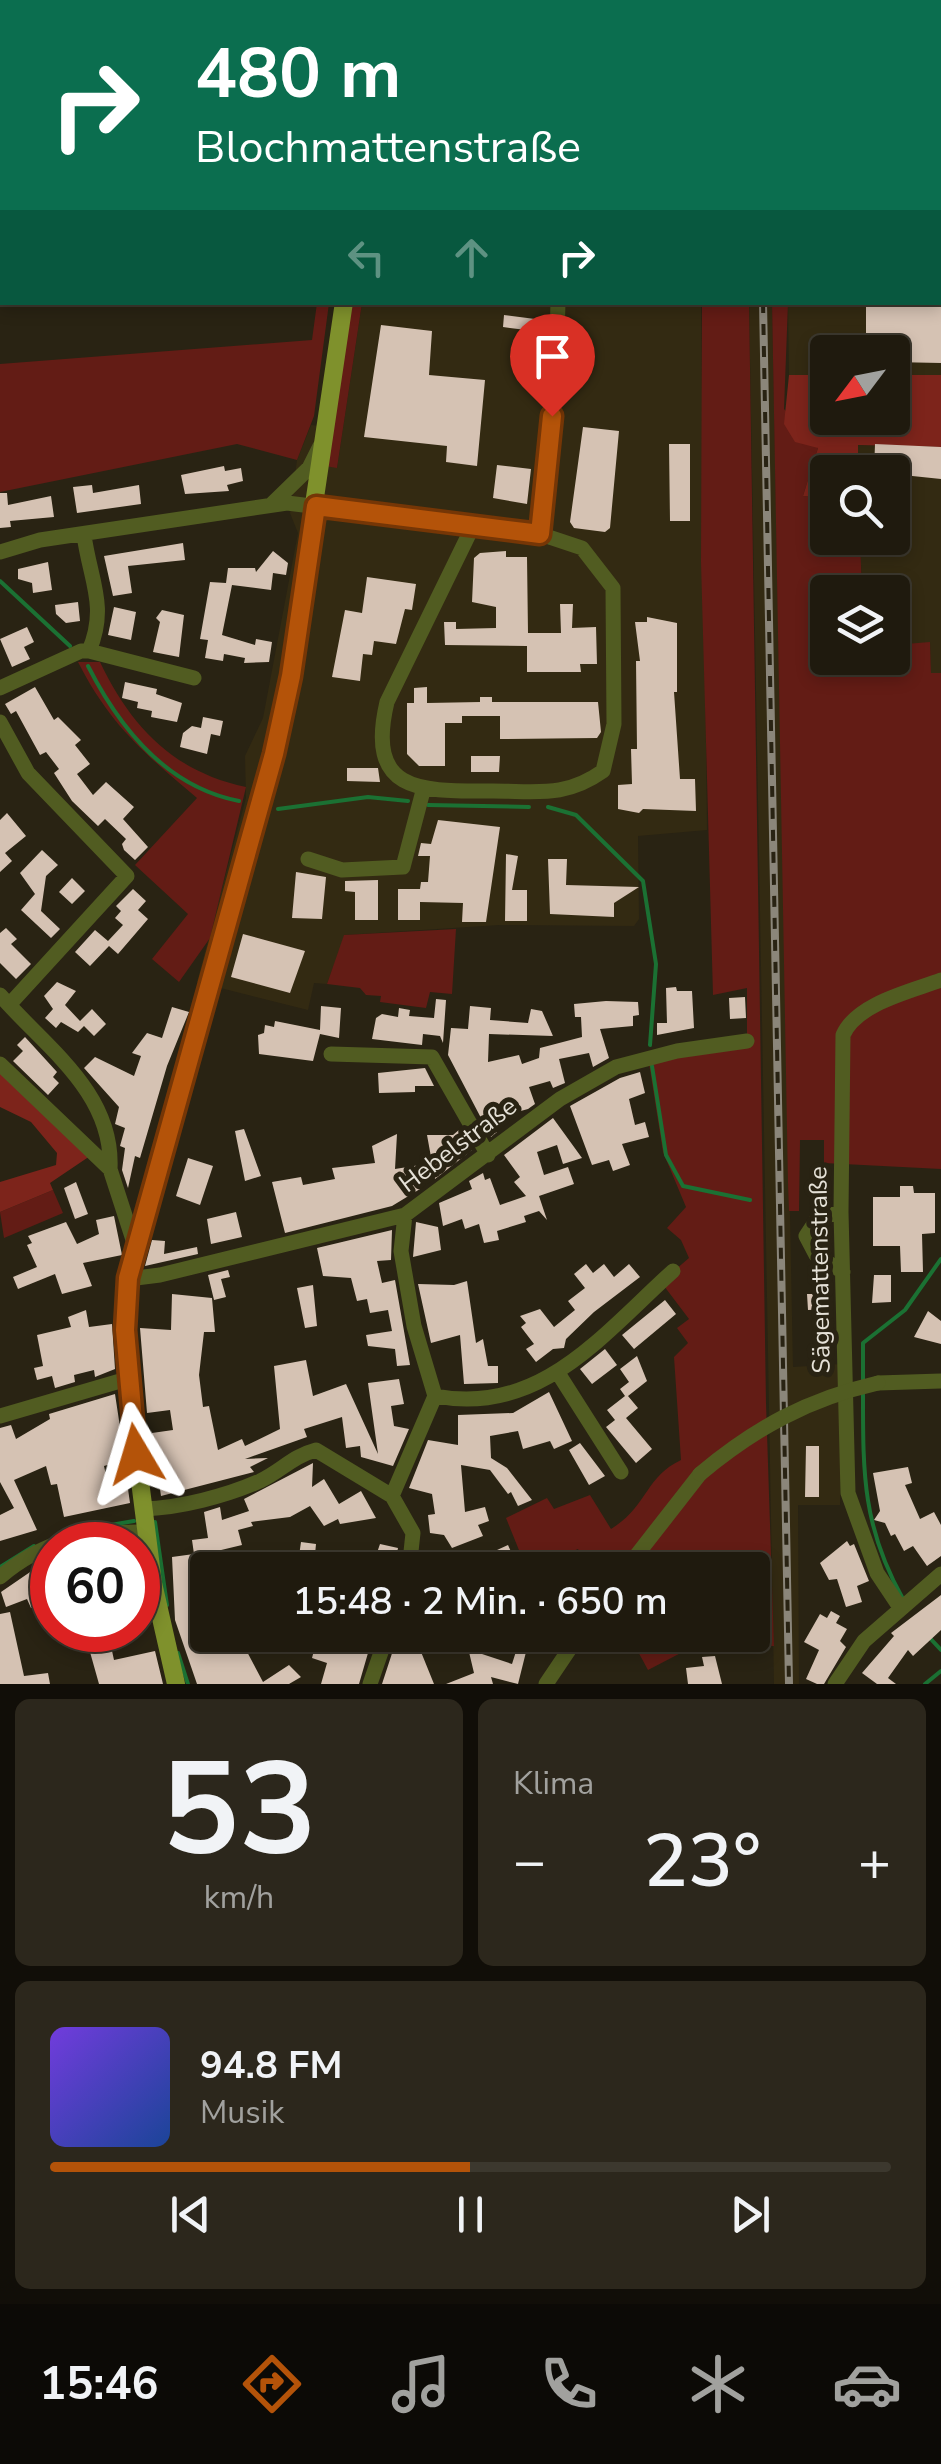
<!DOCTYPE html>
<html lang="de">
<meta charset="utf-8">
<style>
:root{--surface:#1f1a0e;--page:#2c271c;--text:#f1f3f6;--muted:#a1a19e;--line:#3c382e;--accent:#b45309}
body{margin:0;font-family:"Nunito Sans",sans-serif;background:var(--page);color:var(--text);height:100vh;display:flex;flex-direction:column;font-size:38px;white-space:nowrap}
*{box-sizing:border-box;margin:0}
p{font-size:32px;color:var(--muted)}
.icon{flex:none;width:55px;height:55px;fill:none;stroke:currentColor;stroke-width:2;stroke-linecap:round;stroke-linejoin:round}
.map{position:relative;height:1684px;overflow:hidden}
.drawer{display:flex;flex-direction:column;gap:15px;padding:15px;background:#110e08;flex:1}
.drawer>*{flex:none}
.top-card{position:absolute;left:0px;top:0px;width:942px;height:305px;box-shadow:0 5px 15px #0003,0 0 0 2px var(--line);background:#0b6e4f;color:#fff;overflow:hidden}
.needle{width:65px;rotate:238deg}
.controls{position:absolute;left:810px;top:335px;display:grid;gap:20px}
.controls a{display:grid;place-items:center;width:100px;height:100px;border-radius:10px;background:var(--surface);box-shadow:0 5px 15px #0003,0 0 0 2px var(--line);font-size:50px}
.speed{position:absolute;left:30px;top:1522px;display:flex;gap:20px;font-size:50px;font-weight:700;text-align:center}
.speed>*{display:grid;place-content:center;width:130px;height:130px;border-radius:50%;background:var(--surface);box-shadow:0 5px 15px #0003,0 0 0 2px var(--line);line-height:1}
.speed .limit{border:15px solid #d22;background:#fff;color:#111}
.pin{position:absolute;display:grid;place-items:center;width:85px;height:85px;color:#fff;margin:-102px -42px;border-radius:50% 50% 50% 0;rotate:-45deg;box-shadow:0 0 10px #0007}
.pin .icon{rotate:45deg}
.me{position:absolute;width:110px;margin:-55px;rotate:353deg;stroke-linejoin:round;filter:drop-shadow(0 0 8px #0008)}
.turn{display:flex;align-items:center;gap:35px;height:210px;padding:0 30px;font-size:45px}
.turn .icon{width:130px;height:130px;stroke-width:2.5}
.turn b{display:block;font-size:70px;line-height:85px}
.lanes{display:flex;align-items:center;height:95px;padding:0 30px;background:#0003;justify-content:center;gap:50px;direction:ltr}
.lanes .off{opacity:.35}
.big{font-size:75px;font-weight:600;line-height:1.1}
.drawer .widget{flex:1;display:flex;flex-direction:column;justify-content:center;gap:15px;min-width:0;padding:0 35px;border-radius:15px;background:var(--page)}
.drawer .dial{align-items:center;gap:0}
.dial b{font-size:130px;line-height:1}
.song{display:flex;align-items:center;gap:30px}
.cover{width:120px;height:120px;border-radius:15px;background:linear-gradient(135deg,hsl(260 70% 55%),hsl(220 70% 35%))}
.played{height:10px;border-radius:5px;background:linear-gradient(90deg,var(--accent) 50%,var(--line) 50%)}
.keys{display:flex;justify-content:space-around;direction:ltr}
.heat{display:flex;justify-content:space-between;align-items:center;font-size:55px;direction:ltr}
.drawer .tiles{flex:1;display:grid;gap:15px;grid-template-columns:1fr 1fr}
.widget:last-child{grid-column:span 2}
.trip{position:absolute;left:190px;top:1552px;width:580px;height:100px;border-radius:10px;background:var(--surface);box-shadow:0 5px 15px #0003,0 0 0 2px var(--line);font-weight:600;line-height:100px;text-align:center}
.tab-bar{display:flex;height:160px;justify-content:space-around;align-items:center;background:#0c0a06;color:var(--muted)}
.tab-bar .icon{width:70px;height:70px}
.tab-bar .on{color:var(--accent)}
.tab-bar b{font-size:45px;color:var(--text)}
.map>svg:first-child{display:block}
.built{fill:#332a12}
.green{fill:#631c15}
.forest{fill:#7d241b}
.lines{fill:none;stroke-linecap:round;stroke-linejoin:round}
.stream{stroke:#1b7133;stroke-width:4}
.building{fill:#d5c2b3}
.minor{stroke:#515c21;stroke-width:15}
.major{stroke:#7f912c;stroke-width:18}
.rail-casing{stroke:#8b867a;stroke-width:8}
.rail{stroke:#292313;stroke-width:4;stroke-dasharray:11;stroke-linecap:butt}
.minor-bridge{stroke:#515c21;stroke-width:15}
.route-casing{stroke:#753606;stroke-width:25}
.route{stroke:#b45309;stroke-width:18}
.labels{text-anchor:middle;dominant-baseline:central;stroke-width:10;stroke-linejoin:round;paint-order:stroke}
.street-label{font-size:25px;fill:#e5e1d7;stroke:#292313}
</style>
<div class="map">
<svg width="941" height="1684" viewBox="0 0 941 1684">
<rect width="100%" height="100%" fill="#292313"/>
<path class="built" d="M406,0H699V2H405Z
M785,0H941V375H893L892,352H828L827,375H789L788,303L940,302V2Z
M362,303H701L707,830L638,836L639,919L634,926L499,925L345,935L327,984L314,983L308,1010L197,982L246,798L245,756L263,718L298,533L290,513L297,460L311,425L330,427L337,468Z
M749,303H772L793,1367L841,1364L840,1505H798L799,1684H774Z
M857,445L941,447V673L931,674L930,643L893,645L892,592H862L860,538H892V472H858Z"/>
<path class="green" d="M317,303H329L314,416L297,460L237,444L0,492V364L312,340Z
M347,303H362L337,468L325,466Z
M702,303H749L766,1403L774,1646L698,1644L648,1670L629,1635H752V1570H589L578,1549L527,1570L506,1518L547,1498L554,1509L590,1495L611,1529C648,1506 645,1477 681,1460L674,1357L688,1343L677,1328L689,1319L661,1282L689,1258L681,1240L667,1228L686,1207L663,1152L648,1057L747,1041V988L713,995L701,562Z
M772,303H788L784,409L818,448L803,496L827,498L828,538H860L862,592H828V658H892L893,645L930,642L931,673H941V1169L824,1163V1140H800L799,1211H789L788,1183Z
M78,662H100C131,727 174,772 246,787L210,938L179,982L152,959L188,914L135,865L197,798C145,754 110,725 78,662Z
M456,929L452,994L430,992L426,1008L380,1002L381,996L366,995L360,988L327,984L344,935Z
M53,1190L63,1213L4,1238L0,1212Z"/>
<path class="forest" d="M789,375H827L828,418H892L893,375H941V447L858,445V472H828L827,498L803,496L818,448L795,442L784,424Z
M0,1068L90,1156L50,1183L53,1190L0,1212V1182L56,1165L57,1153L31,1122L0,1107Z"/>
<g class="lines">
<path class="stream" d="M0,581L70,646
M88,666C120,729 167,787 239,801
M428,805L529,807
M548,807L576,815L643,881L656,964L650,1045
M278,809L368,797L408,801
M652,1066L666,1155L683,1186L750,1200
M863,1382V1343L905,1310L941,1259
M863,1391C863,1472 862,1526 903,1599
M155,1522L167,1605
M75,1531L134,1521
M0,1567L34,1546
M928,1636L941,1650
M178,1653L188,1684
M925,1684L941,1671"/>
</g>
<path class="building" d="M866,302H941V363L892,362V352H866Z
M504,315L535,319L534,331L503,327Z
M381,325L432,331L429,375L485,380L477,466L446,462L447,446L364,437Z
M583,427L619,431L610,528L605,532L574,528L570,522Z
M669,444H690V521H670Z
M875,444L941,447V479L874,472Z
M497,465L531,469L527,504L493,498Z
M224,466L225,471L241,468L243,481L227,485L229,491L185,494L181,475Z
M92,485L93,493L139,485L141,504L77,513L73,487Z
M0,493H7L8,505L51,496L54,517L10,521L11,527L0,528Z
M183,543L185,560L128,566L132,593L113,596L104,556Z
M273,551L288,563L286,575L273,573L271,590L232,585L222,635L255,645L256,639L272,642L269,662L244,663L245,658L224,654L223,661L205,658L208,640L200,639L210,582L226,583L228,568H255L256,572Z
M506,551V557H527L528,633H561L560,604H573L572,628L596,627L597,664H580L581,672H527V646L445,645L444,622H456V629L496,628V607L472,602L474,558L480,553Z
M48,562L52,590L33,593L32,583L18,579V569Z
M367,577L416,584L412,610L405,609L396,644L374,641L372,655L363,654L360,681L332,677L345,610L362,613Z
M78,602L80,621L66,623L56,614L55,605Z
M114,607L136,612L131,640L108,635Z
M162,610L184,615L179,657L153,652L160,622L156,618Z
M647,617L677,623V692H674L680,779H695L696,811L643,809L639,813L618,809V785L632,784L631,749H637L636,661H640L635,622H647Z
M27,627L34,642L24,647L30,659L12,667L0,639Z
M125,682L157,689L156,694L182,703L177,722L151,717L152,711L137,708L138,702L122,698Z
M35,687L54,720L58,717L81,740L75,745L90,764L77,774L93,795L106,782L134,807L123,819L148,847L135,860L124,850L122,844L126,839L105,819L98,826L72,801L54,773L59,769L46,752L40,755L16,711L11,714L5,704Z
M427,687V703L480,702V697H492V702H598L601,732L597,738L500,739V716H462V723H445V766H419L407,754V703H414V688Z
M203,717L223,721L220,736L211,734L207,754L180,747L183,733L192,726L201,728Z
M471,756H500L499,772H471Z
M347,768H378L380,782L347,781Z
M7,813L26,836L5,853L12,861L0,872V820Z
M438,820L500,827L486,922H462L463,903L420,902V920H398V889H420L421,882H428L430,856H418L421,843L431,844Z
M42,850L58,865L46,876L41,911L60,929L51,938L21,910L35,894L20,873Z
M506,854L518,856L512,890H527V921H505Z
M548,859H567L566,885L639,887L614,903V917L550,914Z
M296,872L326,877L322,919L292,918Z
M72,878L85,891L72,904L59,892Z
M378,880V920H355V892L345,891V881Z
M133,889L146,901L138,910L148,919L118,954L109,946L90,966L75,952L95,930L108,941L123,925L115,918L121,911L116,906Z
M6,928L17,939L11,944L31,964L16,979L0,963V933Z
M243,934L305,951L290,993L231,977Z
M57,982L76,991L65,1005L80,1021L92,1009L106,1024L94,1036L84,1026L78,1032L61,1022L56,1028L45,1018L53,1009L44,996Z
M676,987L677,991H692L694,1028L657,1035V1023H667L666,988Z
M745,997L746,1018L730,1019L729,998Z
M436,999L446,1000L443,1043L440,1036L423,1034L422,1045L372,1039L376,1018L382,1014L398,1017L399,1008L410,1010L409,1016L434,1018Z
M606,1001L638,1002L639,1015L633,1016V1026L600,1029L609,1058L593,1067L589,1053L559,1059L565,1083L553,1088L550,1081L529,1087L535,1104L528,1109L517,1112L513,1099L485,1109L497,1132L491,1137L448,1055L451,1028L468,1029L470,1006L491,1008L490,1020L528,1023L531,1009L542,1011L553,1036L489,1034L488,1062L519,1055L522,1064L539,1058L540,1048L582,1037L581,1017H575L574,1004Z
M321,1006L341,1008L339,1038L320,1034L313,1061L259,1054L258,1035L264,1033L265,1025L274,1027L275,1021L320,1030Z
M172,1007L189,1012L167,1066L140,1158L135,1156L128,1188L122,1170L125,1148L120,1146L125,1128L115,1124L119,1107L84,1068L95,1057L134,1076L141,1056L132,1053L147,1033L162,1038Z
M25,1037L57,1072L53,1077L59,1083L48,1095L13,1061L23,1051L17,1045Z
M425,1068L434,1086H415V1092L379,1093L378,1073Z
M640,1072L645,1093L629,1099L635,1125L645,1122L649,1137L622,1144L630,1165L613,1171L609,1160L592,1165L570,1106L620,1078Z
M553,1118L582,1158L563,1164L557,1145L537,1152L544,1175L568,1167L574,1184L539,1196L547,1220L539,1211L524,1216L526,1222L497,1231L499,1240L484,1243L479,1224L465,1229L462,1219L443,1226L439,1203L472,1189L469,1181L483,1173L485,1180L490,1178L500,1205L526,1196L514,1182L520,1177L504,1155Z
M244,1129L261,1176L245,1181L235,1131Z
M460,1129L472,1150L435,1179L427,1135H453Z
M397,1134L395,1169L420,1165V1189L392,1206L285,1233L272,1182L301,1177L303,1185L335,1179L332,1168L375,1163L372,1146Z
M188,1158L213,1166L200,1205L176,1196Z
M76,1182L88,1214L75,1219L64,1188Z
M900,1186H913L914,1193H935V1233L922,1234L923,1272H901L900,1246H873V1197H900Z
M236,1212L242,1237L211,1244L207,1219Z
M114,1216L122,1255L83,1263L92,1286L62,1294L55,1274L18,1289L13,1277L37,1267L27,1245L32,1243L28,1236L66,1222L77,1244L99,1234L96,1220Z
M416,1222L438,1227L441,1250L413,1257Z
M392,1230L391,1260L377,1261L382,1283L395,1280L410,1365L397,1366L395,1349L368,1346L366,1335L392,1331L388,1310L370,1313L367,1299L357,1301L351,1278L323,1276L317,1248Z
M152,1240L165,1241L164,1254L197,1247L198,1254L145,1266Z
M586,1264L593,1273L604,1264L614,1277L629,1264L640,1277L594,1312L566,1339L564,1348L553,1349L536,1362L526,1349L534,1344L521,1327L526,1323L520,1316L540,1309L554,1327L575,1310L568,1301L585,1288L574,1274Z
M228,1270L230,1277L221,1279L226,1297L214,1300L208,1275Z
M874,1275H891V1302L872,1303Z
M467,1281L476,1343L483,1339L488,1366H498V1383L464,1384L460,1335L431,1343L418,1284L454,1285Z
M313,1285L317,1326L305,1328L297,1288Z
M172,1294L212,1298L215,1332H204L199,1375L203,1407L209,1406L218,1450L242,1439L245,1446L280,1429L274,1366L306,1360L313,1396L346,1384L378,1454L368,1383L399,1379L404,1404L391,1406L394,1426L409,1429L393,1466L361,1457L360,1446L346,1448L342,1417L304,1429L307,1437L245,1459L268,1458L250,1467L254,1472L161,1496L152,1433L173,1430L170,1410L147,1413L140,1328L171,1330Z
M807,1294H831L832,1309L808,1310Z
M665,1300L676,1314L634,1349L622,1335Z
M86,1310L89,1327L112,1324L115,1369L95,1377L94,1370L74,1375L75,1382L55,1388L52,1376L37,1380L34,1368L43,1366L37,1335L71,1327L68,1317Z
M928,1311L941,1321V1344L914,1337Z
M605,1349L617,1365L592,1384L580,1369Z
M637,1356L647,1381L628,1396L638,1408L626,1418L652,1449L636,1463L606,1427L615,1420L607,1410L625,1396L620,1389L629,1382L620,1369Z
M549,1392L572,1441L554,1449L550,1441L523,1449L518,1431L490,1436L491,1458L507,1468L532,1500L518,1506L511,1492L508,1494L490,1470L461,1465L465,1512L485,1507L489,1521L478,1525L483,1536L452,1548L444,1535L430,1533L428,1515L435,1514L432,1494L409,1488L428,1440L458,1445V1415L513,1413Z
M115,1394L125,1460L104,1466L110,1493L128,1489L130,1503L64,1517L57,1484L51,1485L46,1466L14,1480L37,1530L0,1541V1515L14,1508L0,1482V1428L11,1425L16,1439L50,1419L49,1414Z
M580,1443L605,1476L589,1485L569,1450Z
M806,1446H819V1497H805Z
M313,1463L312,1487L324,1479L339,1504L361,1491L376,1518L340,1524L338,1519L324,1526L310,1506L290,1517L251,1522L253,1526L238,1530L242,1545L217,1551L218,1560L207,1562L208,1635H232L240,1648L244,1646L263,1682L289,1665L301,1677L289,1684H197L175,1620L172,1557L194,1554L192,1540L208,1538L204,1512L220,1507L222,1520L249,1511L244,1499Z
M908,1467L912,1483L905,1485L920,1519L934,1512L941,1525V1556L927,1566L913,1546L904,1551L895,1534L891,1536L885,1523L874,1520L880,1511L873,1473Z
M847,1541L850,1546L854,1544L869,1581L857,1586L862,1602L846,1607L837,1579L829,1580L820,1563Z
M301,1542L316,1544L314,1565L298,1563Z
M380,1544L398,1548L395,1563L386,1562L385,1570H371Z
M508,1545L516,1563L492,1570L486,1555Z
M52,1557V1599L31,1608L27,1599L6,1607L1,1592Z
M425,1558L450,1560L458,1570H422Z
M941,1595V1630L913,1656L908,1650L888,1678L896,1684H877L862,1673L894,1636L891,1633Z
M831,1611L840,1616L836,1623L847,1629L840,1641L846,1647L824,1684H817L806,1679L819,1650L804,1642L820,1614L827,1618Z
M10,1612L24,1676L48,1673L50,1684H0V1614Z
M398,1635L417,1642L434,1684H382Z
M507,1635H542L539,1647L528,1644L518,1684L491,1677L493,1684H446L474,1673L469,1652L481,1649L482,1654L512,1664L519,1642Z
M109,1637L114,1660L155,1651L163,1684H99L90,1652L96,1650L95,1641Z
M317,1639L368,1653L359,1684H321L327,1663L312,1658Z
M715,1656L722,1684H688L686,1668L704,1666L702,1657Z"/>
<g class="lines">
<path class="minor" d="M557,2V0
M940,249H941
M272,504L309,468L320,446
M540,534L556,378L558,302
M84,535C90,580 108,606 89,651L194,678
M0,552L40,540L287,503L540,534L582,548L613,588L614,724L603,771C565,798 537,791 493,791C423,791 365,795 387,702L472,528
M0,688L81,651H89
M0,722L28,773L127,876L9,1005
M308,859L342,870L403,867L423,791
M0,995C44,1046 114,1092 110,1169
M331,1054L432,1057L488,1155
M0,1064L110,1169L135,1246
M841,1212L818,1218L806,1236L816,1255L843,1272
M128,1279L160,1275L405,1215L560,1099L616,1067L677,1051L747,1041
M558,1373L621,1472
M878,1383L941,1381
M435,1396C540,1416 601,1336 673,1271
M0,1416L127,1379
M392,1496L435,1396L414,1326L401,1251L405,1215
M143,1509C180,1508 226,1496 260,1481C281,1471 293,1456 316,1450L392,1496L413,1533L409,1570
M625,1570L700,1474
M0,1577C45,1539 89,1531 146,1532
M899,1606L877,1573L848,1493L841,1212L843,1035C857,1003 912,991 941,980
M370,1684L387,1635
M546,1684L579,1635
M835,1684L864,1641L941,1574"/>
<path class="major" d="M384,2L385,0
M176,1684L153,1583L127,1379L128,1279L282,720L344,302"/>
<defs>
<path id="rail" d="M750,0V2
M763,302L789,1684"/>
</defs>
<use href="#rail" class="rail-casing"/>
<use href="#rail" class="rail"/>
<path class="minor-bridge" d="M700,1474C755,1428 808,1399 878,1383"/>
</g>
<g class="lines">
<defs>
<path id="route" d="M136,1454L125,1330L128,1278L274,754L291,676L316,506L540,534L552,416"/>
</defs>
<use href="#route" class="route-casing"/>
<use href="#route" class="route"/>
</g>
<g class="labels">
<g class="street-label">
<text transform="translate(458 1145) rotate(-37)">Hebelstraße</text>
<text transform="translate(820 1270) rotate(-91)">Sägemattenstraße</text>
</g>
</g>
</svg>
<div class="controls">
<a><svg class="needle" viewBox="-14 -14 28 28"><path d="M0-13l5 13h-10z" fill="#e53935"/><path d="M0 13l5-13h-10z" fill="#a1a19e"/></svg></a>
<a><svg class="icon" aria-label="search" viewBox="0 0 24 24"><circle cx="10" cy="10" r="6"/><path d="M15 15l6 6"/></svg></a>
<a><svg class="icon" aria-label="layers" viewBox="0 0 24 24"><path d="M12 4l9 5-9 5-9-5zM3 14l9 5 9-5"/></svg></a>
</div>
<div class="speed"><div class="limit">60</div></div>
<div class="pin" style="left:552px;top:416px;background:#d93025"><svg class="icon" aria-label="arrive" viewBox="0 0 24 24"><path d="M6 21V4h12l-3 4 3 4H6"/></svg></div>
<svg class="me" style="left:136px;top:1454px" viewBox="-20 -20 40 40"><path d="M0-17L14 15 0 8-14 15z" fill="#b45309" stroke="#fff" stroke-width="4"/></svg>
<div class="trip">15:48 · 2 Min. · 650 m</div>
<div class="top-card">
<div class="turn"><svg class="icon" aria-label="right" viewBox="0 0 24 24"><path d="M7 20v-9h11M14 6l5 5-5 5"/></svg><div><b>480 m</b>Blochmattenstraße</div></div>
<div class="lanes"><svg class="icon off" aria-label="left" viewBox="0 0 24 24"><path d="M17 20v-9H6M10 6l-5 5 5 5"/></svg><svg class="icon off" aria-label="ahead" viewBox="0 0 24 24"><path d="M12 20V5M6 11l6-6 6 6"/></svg><svg class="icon" aria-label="right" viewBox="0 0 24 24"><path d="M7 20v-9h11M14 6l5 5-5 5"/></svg></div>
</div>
</div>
<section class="drawer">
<div class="tiles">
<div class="widget dial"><b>53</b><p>km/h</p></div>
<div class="widget"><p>Klima</p>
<div class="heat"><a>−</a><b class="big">23°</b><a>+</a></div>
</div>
<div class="widget">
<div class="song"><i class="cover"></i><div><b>94.8 FM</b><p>Musik</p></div></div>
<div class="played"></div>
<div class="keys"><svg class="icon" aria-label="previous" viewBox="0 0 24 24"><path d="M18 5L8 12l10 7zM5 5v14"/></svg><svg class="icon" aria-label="pause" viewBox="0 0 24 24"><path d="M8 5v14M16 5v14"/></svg><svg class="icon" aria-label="next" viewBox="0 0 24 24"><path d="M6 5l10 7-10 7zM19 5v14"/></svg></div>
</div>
</div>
</section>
<nav class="tab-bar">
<b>15:46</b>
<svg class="icon on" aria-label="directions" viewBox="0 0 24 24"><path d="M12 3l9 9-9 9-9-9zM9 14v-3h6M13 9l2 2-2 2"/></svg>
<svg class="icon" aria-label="music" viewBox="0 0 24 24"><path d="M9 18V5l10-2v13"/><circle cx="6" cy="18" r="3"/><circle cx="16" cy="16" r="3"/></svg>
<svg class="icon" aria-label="phone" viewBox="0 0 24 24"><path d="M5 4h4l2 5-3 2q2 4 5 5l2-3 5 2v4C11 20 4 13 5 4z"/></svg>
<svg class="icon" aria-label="climate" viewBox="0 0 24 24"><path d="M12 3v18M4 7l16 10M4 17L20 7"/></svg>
<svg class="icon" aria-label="car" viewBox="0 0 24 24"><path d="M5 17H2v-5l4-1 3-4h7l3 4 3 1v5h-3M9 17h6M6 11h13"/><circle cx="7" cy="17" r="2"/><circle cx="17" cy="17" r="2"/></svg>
</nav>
